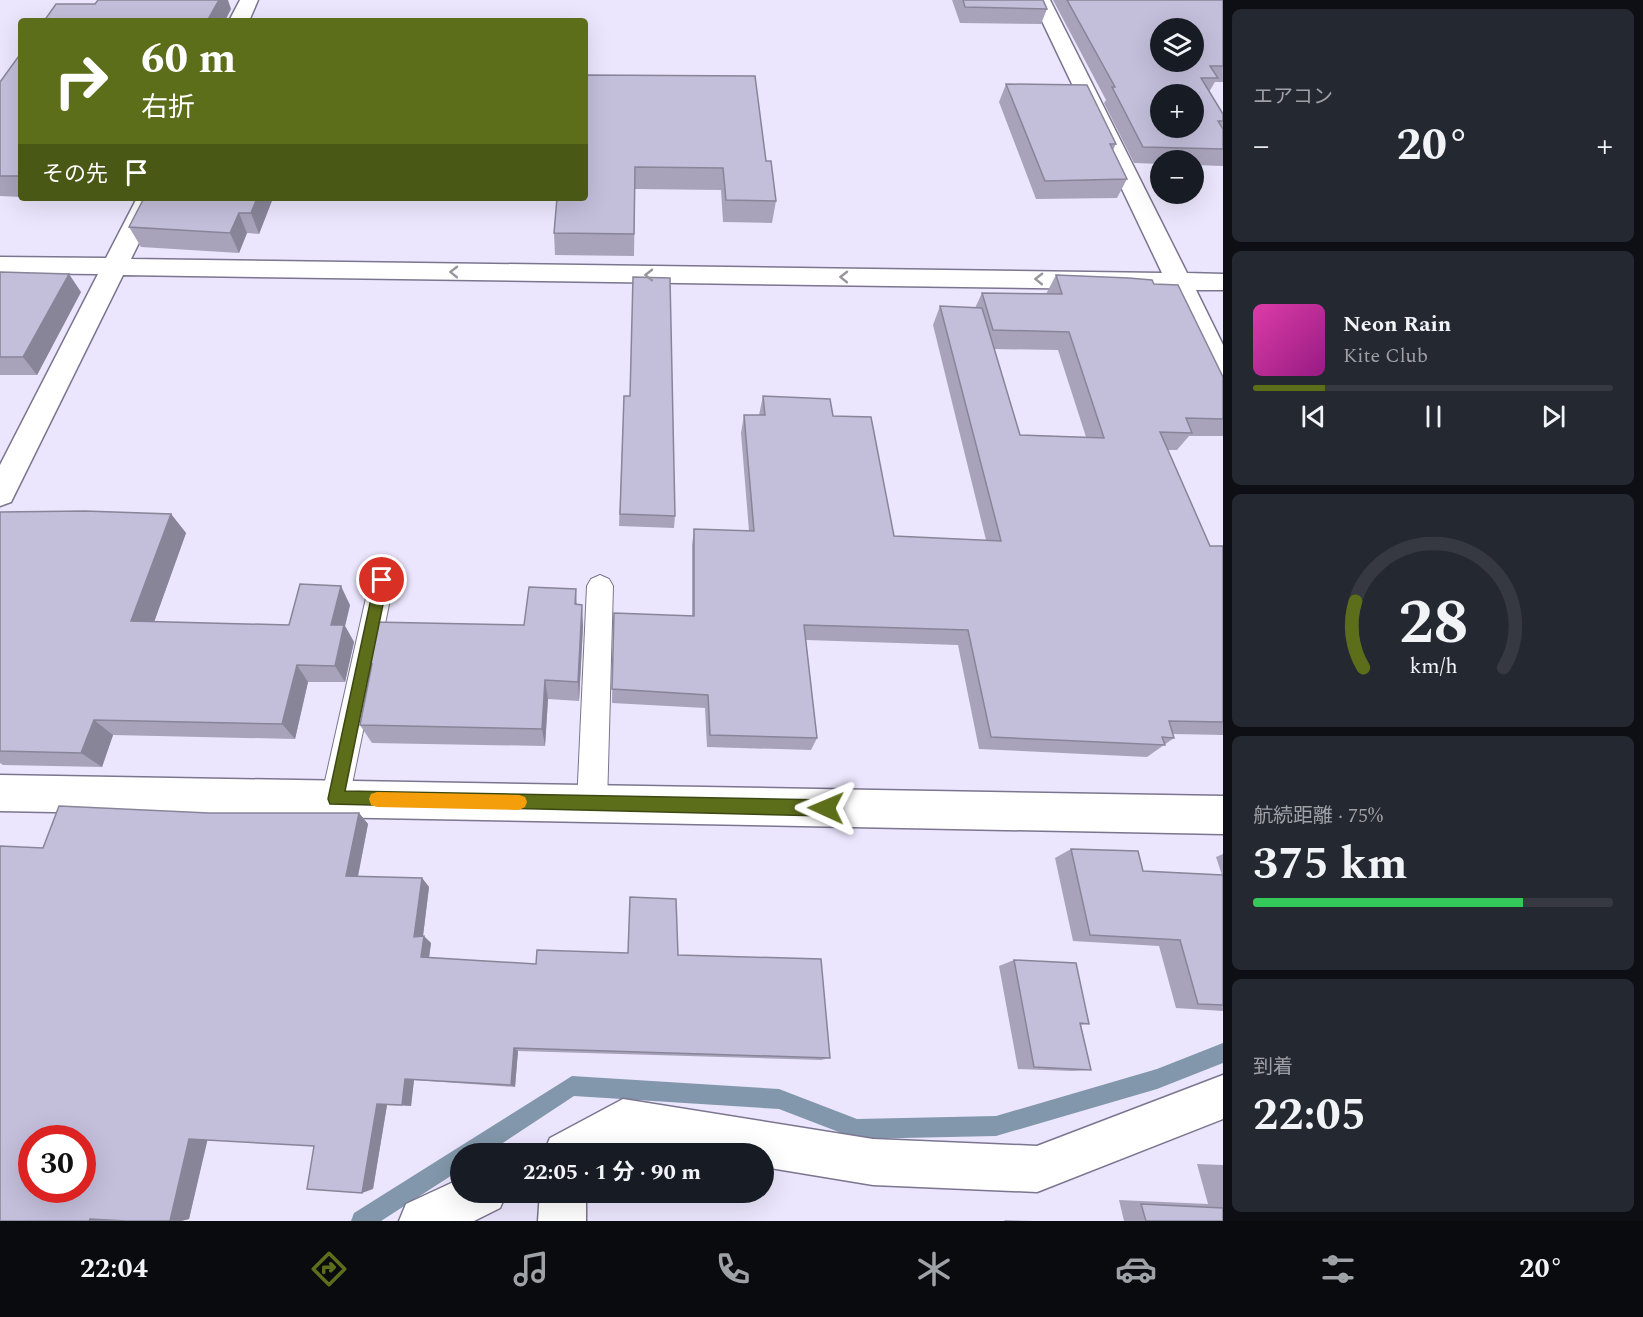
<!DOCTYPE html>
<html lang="ja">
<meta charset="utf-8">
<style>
:root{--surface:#171b24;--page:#242831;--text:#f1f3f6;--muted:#9ea1a6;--line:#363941;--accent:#5d6e1b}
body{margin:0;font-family:Spectral,"Noto Sans JP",serif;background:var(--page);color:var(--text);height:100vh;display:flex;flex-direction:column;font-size:22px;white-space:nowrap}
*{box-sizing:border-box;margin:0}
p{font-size:20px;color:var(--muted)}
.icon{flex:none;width:33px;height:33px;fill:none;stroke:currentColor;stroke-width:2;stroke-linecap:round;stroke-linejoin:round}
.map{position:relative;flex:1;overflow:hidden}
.drawer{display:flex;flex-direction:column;gap:9px;padding:9px;background:#0d0f14;width:420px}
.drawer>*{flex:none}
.hud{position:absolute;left:18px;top:18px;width:570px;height:183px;border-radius:6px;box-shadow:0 6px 24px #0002;background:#5d6e1b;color:#fff;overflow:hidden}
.fabs{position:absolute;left:1150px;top:18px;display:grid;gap:12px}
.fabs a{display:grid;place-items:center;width:54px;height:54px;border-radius:50%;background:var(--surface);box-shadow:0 6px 24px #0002;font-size:30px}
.speed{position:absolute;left:18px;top:1125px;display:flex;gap:12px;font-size:30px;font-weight:700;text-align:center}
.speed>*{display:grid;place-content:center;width:78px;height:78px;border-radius:50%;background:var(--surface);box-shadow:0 6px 24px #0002;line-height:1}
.speed .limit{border:9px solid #d22;background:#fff;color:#111}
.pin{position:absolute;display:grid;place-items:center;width:51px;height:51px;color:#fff;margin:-26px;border:3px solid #fff;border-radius:50%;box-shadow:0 2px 6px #0007}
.me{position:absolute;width:66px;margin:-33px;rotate:271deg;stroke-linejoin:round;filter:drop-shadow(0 0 4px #0008)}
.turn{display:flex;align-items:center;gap:21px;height:126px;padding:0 24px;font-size:27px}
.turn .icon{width:78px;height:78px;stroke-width:2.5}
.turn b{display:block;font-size:42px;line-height:51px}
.then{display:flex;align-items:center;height:57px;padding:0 24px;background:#0003;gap:12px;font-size:22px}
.big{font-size:45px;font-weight:700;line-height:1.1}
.drawer .tile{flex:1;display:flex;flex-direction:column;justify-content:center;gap:9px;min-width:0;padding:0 21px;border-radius:9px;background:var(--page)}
.drawer .dial{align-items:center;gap:0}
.dial svg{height:156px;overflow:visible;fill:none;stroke:var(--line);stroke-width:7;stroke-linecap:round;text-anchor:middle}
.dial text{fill:var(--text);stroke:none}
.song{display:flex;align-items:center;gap:18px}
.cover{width:72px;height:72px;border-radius:9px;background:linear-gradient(135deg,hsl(320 70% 55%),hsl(310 70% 35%))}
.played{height:6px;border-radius:3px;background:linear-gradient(90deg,var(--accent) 20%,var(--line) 20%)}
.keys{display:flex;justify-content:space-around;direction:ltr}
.heat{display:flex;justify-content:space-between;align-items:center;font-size:33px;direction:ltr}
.charge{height:9px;border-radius:4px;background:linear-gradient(90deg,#34c759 75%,var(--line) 0)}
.trip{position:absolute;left:450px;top:1143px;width:324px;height:60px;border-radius:30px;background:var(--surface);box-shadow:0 6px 24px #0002;font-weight:700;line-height:60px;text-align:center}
.tabs{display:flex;height:96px;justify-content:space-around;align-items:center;background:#090b0e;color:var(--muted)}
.tabs .icon{width:42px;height:42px}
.tabs .active{color:var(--accent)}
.tabs b{font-size:27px;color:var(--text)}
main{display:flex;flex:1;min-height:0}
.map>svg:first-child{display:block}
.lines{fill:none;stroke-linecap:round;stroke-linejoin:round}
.stream{fill:#8297ab;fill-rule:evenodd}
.service-casing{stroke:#7b758f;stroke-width:2}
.minor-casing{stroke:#7b758f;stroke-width:3}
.service{fill:#fff;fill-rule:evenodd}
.minor{fill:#fff;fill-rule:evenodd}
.wall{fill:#a8a3bb;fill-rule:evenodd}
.shaded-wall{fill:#888599}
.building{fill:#c3beda;stroke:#888599;stroke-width:1.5;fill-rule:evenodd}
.oneway{stroke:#98969c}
.route{fill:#5d6e1b;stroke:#3c4812;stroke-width:1.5}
.slow{fill:#f59e0b}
</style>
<main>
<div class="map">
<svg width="1223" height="1221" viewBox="0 0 1223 1221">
<rect width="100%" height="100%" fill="#ebe6fd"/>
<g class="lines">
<path class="stream" d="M1223,1043V1063L1157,1089L996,1136L857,1139L779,1109L574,1096L486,1154H460V1170L381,1221H351L354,1213L572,1076L779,1089L857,1119L996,1116L1157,1069Z"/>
<defs>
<path id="service" d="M382,570L391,573L394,580L349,799L345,809L335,813L325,809L321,799L370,580L373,573Z
M600,575L609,579L613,586L607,804L602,814L592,818L582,814L577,804L587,586L591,579Z"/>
<path id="minor" d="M240,0H258L249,21H229Z
M1032,0H1050L1187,273L1223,274V290H1196L1223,345V382L1213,379L1209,372L1170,290L123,275L11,502L0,506V465L98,274L0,273V257L106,258L137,198H161L131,259L1162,273Z
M0,775L1223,796V834L0,811Z
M1223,1075V1119L1037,1192L873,1185L764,1167V1154H683L627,1144L611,1154H543L550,1138L623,1099L873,1139L1037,1146Z
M460,1179V1192H507L500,1208L474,1221H399L406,1204Z
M540,1192H586V1221H538Z"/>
</defs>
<use href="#service" class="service-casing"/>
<use href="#minor" class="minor-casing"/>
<use href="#service" class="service"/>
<use href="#minor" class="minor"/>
</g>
<path class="wall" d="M952,0H1043L1047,9L1041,24L960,23Z
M1053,0H1223V82H1215L1209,92L1223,114V166L1194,165V160H1161V164L1134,163L1104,103L1106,100Z
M21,53V197L0,196V82Z
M585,75L766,161L776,201L772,223L723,222L721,190L635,189L634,256L555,255L554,233Z
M1006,84L1116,144L1113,150L1127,179L1117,198L1036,199L999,102Z
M144,198H273L259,234L247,233L239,253L141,247L129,227Z
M0,272L81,292L37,375H0Z
M1056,275L1154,284L1223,377V436H1189L1177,450H1168L1210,546H1223V735L1173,734L1174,738L1147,757L979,749L958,645L806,640L817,738L811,750L707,747L705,708L612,703L614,613L692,616V545L694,529L749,531L741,433L744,415H759L763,396L833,416L894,536L986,540L933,325L940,306L975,308L982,293L1046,294ZM994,349L1058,350L1086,437L1020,435Z
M624,396L675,516L674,528L619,526Z
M0,512L171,514L186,533L154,622L289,625L350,605L345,626L354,642L345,682H308L295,739L113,735L102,767L3,765L0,763Z
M576,589L577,605L583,626L579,701L548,699L545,746L372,743L360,725L370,673L365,663L524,625Z
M209,813H359L368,824L358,877L422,878L429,887L423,936L431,943L429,958L536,964L678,955L830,1058L821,1060L518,1051L515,1087L414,1080L411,1106L387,1105L373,1189L314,1146L207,1140L189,1219L181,1221L112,1220L43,848Z
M1071,849L1143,871L1222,875L1216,857L1223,854V1011L1176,1008L1159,946L1073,941L1055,858Z
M1014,960L1089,1024L1081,1025L1091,1070L1073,1071L1018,1069L999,966Z
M1197,1164L1223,1165V1221H1124L1119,1200L1208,1204Z
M1004,1220L1034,1221H1005Z"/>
<path class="shaded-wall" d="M219,0H228L231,9L225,21H207Z
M257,198H273L259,234L251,213Z
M239,213L247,233L239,253L230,233Z
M69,274L81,292L37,375L23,357Z
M171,514L186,533L148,639L131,621Z
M341,586L350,605L345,626L354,642L345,682L335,666L331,625Z
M582,605L583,626L579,701L578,682Z
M297,665L308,682L295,739L282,724Z
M545,680L548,699L545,746L542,729Z
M94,720L113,735L102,767L81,753Z
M359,813L368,824L356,885L346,876Z
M422,878L429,887L422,944L414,937Z
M424,936L431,943L428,964L421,957Z
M514,1048L518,1051L515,1087L511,1085Z
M405,1079L414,1080L411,1106L402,1105Z
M377,1104L387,1105L373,1189L362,1193Z
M208,1138L189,1219L181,1221H170L189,1139Z
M113,1214L111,1221H89L90,1219Z"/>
<path class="building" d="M98,0H219L207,21H44L56,4H95Z
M963,0H1043L1047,9L965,7Z
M1067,0H1223V66H1210L1218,78H1201L1223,114V121H1218L1223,129V149L1143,147L1112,87H1115ZM1161,28H1194V62H1161ZM1161,94H1194V128H1161Z
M21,53V176H0V82Z
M585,75L755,76L766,161H771L776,201L726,200L723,168L635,167L634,234L554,233L557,198H585Z
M1006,84L1087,85L1116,144H1110L1127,179L1045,181Z
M144,198H257L251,213H239L230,233L129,227Z
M0,272L69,274L23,357H0Z
M1056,275L1129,278L1152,280L1154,284L1178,285L1223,377V419L1186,418L1192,433L1160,432L1210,546H1223V722L1169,721L1174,738L1162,737L1165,745L991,737L968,630L804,625L817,738L710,735L708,695L612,689L614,613L694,616V529L754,531L744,415H765L763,396L830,399L833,416L871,417L894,536L1001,541L940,306L982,308L1020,435L1104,438L1069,332L993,330L982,293L1062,294Z
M633,277L670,278L675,516L620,514L624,396H630Z
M85,511L171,514L131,621L289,625L300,584L341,586L331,625H344L335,666L297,665L282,724L94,720L81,753L0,751V512Z
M529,587L576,589L575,604L582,605L578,682L545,680L542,729L360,725L372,664L365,663L373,622L524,625Z
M59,806L209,813H359L346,876L422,878L414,937L424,936L421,957L536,964L537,950L628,953L630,897L676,899L678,955L821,959L830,1058L514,1048L511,1085L405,1079L402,1105L377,1104L362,1193L307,1189L314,1146L189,1139L170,1221H126L90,1219L89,1221H0V846L43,848ZM32,1138H82V1190H32Z
M1071,849L1138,851L1143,871L1223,875V1005L1198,1004L1180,940L1090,935Z
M1014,960L1076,963L1089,1024L1080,1023L1091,1070L1034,1067Z
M1141,1204L1223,1208V1221H1146Z"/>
<defs><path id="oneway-chevron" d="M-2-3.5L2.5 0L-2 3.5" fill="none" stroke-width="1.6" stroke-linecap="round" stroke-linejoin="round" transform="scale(1.5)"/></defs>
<g class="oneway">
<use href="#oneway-chevron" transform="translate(454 272) rotate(-179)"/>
<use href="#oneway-chevron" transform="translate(649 275) rotate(-179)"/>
<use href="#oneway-chevron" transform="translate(844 277) rotate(-179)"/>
<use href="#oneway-chevron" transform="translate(1039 279) rotate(-179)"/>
</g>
<path class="route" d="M382,574L388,580L345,791L826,800L831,803L833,808L831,813L826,816L330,804L328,799L375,580Z"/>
<path class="slow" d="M377,792L519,795L525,797L527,802L525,807L519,810L377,807L371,805L369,799L371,794Z"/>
</svg>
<div class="fabs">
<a><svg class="icon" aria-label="layers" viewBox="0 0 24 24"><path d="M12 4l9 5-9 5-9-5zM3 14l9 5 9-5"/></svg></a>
<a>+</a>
<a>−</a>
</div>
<div class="speed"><div class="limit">30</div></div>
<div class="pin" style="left:382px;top:580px;background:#d93025"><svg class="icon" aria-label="arrive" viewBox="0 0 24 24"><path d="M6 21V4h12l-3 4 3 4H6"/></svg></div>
<svg class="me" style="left:826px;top:808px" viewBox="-20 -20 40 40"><path d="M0-17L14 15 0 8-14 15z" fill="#5d6e1b" stroke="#fff" stroke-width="4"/></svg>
<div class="trip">22:05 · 1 分 · 90 m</div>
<div class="hud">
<div class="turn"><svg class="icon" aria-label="right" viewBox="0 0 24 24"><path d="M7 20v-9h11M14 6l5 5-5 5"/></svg><div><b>60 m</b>右折</div></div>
<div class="then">その先<svg class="icon" aria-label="arrive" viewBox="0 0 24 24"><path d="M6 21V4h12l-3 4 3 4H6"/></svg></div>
</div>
</div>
<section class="drawer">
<div class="tile"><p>エアコン</p>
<div class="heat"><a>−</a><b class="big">20°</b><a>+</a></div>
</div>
<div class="tile">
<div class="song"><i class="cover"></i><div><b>Neon Rain</b><p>Kite Club</p></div></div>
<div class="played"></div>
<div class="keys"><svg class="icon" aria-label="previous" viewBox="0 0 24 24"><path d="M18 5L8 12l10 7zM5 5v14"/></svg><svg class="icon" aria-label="pause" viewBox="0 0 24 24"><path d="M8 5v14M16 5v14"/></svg><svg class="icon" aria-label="next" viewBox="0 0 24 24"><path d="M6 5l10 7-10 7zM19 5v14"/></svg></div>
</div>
<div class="tile dial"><svg viewBox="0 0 100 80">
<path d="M14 69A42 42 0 1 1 86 69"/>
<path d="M14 69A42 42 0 0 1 10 35" stroke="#5d6e1b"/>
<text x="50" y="56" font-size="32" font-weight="700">28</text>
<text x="50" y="72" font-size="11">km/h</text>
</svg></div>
<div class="tile"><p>航続距離 · 75%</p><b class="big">375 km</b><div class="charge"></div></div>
<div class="tile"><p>到着</p><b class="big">22:05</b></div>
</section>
</main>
<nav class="tabs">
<b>22:04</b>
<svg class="icon active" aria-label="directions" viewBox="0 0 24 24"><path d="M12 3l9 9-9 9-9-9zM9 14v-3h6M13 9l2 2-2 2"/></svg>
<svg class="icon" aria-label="music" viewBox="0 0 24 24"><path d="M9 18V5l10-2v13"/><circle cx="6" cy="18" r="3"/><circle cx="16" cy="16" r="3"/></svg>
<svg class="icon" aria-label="phone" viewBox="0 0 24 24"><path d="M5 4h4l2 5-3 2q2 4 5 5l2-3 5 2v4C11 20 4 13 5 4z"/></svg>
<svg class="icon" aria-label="climate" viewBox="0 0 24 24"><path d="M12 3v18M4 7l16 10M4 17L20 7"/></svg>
<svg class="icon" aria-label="car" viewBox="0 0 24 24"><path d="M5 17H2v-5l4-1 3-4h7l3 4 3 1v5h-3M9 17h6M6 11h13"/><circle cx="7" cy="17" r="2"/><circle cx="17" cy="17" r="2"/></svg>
<svg class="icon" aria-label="filters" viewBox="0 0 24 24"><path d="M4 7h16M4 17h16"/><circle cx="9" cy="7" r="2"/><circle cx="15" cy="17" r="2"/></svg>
<b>20°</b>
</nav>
